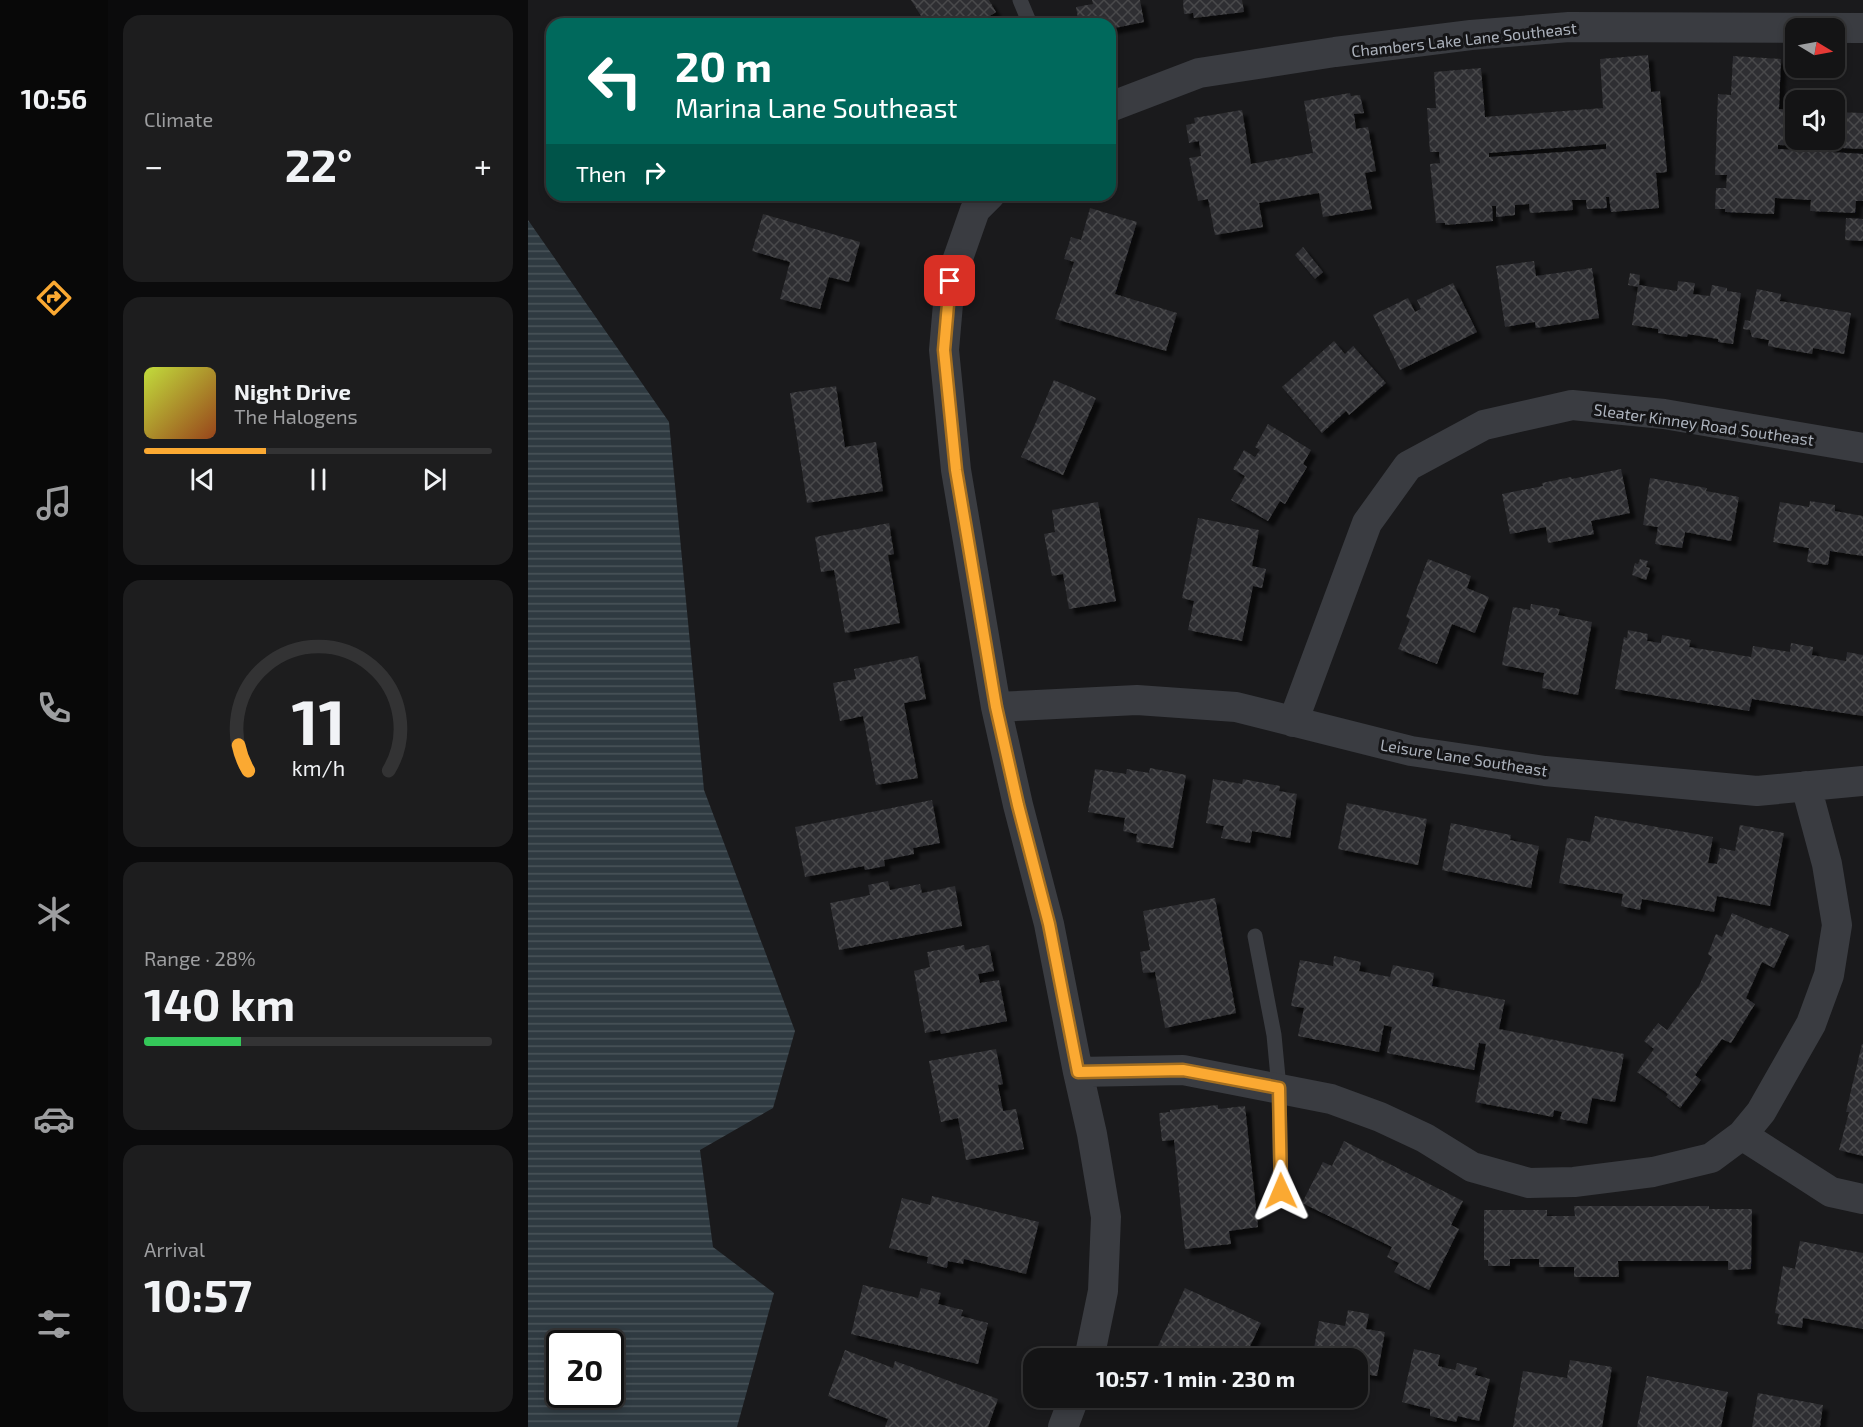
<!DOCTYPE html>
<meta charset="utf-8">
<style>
:root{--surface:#141415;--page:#1d1d1e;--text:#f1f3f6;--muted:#9d9ea0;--line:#333334;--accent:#fba932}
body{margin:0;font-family:"Exo 2",sans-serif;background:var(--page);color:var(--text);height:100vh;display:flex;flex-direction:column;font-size:22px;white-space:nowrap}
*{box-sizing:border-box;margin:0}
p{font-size:20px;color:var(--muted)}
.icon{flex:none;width:33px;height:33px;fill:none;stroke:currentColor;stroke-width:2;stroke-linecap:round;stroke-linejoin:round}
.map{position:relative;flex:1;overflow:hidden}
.side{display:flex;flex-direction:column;gap:15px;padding:15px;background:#0b0b0c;width:420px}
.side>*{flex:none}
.guide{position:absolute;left:18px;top:18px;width:570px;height:183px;border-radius:18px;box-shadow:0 3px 9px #0003,0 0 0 2px var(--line);background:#00695c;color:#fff;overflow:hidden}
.needle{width:39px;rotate:100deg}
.controls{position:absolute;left:1257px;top:18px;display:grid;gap:12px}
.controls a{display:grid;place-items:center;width:60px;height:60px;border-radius:12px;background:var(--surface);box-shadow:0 3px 9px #0003,0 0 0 2px var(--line);font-size:30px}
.speed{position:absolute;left:18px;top:1330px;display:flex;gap:12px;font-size:30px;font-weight:700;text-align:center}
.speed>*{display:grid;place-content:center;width:78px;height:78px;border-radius:50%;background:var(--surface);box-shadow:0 3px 9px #0003,0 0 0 2px var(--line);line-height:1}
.speed .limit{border:3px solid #111;border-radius:9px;background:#fff;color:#111}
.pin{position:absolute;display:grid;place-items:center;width:51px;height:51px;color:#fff;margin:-26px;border-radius:12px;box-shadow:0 3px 9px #0006}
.me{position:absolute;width:66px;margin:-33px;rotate:359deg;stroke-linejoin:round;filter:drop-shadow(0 0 4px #0008)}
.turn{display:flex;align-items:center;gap:21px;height:126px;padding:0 30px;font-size:27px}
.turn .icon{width:78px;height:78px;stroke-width:2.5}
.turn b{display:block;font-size:42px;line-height:51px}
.then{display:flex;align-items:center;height:57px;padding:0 30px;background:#0003;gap:12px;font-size:22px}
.big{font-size:45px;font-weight:700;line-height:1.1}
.side .widget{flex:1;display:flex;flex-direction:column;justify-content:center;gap:9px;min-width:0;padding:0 21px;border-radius:18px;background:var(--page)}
.side .dial{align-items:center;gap:0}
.dial svg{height:156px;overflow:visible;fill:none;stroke:var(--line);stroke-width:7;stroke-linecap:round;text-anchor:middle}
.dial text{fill:var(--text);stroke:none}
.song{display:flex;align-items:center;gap:18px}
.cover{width:72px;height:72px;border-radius:9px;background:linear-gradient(135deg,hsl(70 70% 55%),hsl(20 70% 35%))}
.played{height:6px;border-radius:3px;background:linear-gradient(90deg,var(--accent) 35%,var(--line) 35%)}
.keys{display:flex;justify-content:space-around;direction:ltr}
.heat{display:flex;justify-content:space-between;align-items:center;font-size:33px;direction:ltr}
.charge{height:9px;border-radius:4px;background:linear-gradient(90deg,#34c759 28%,var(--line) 0)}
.trip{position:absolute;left:495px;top:1348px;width:345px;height:60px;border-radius:18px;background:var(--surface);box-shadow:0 3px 9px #0003,0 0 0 2px var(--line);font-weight:700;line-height:60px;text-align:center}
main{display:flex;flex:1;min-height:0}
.menu{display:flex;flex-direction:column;width:108px;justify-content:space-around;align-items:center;background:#080808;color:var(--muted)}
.menu .icon{width:42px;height:42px}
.menu .on{color:var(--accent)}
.menu b{font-size:27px;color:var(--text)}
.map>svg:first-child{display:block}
.water{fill:url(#water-rules);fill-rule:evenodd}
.building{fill:url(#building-cross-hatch);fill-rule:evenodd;filter:url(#shadow)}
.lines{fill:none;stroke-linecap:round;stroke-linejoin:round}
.service{stroke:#3a3c41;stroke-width:15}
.minor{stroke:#3a3c41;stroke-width:30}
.route-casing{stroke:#a36e20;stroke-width:15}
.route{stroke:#fba932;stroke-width:10}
.labels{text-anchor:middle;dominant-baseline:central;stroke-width:6;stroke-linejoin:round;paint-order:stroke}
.street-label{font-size:16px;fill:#acb2bc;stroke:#151517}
</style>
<main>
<nav class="menu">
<b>10:56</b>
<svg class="icon on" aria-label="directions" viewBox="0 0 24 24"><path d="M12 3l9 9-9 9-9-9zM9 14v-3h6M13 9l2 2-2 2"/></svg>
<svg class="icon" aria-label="music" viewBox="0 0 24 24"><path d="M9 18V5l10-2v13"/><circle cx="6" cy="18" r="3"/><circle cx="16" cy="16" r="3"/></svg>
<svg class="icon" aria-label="phone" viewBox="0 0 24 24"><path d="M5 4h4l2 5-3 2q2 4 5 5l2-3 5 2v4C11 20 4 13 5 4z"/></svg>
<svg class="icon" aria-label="climate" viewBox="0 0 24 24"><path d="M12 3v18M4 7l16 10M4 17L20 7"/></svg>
<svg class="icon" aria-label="car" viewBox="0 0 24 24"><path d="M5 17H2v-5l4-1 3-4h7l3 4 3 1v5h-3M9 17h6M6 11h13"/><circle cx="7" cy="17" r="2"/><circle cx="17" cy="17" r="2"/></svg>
<svg class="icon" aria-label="filters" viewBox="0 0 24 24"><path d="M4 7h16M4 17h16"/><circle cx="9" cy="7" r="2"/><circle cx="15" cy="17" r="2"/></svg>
</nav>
<section class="side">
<div class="widget"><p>Climate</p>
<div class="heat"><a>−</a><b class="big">22°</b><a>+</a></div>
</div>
<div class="widget">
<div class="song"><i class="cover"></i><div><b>Night Drive</b><p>The Halogens</p></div></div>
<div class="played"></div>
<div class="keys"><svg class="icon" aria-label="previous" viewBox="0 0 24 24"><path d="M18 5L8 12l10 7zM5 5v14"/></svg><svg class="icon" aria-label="pause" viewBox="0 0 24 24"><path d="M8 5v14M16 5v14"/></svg><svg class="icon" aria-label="next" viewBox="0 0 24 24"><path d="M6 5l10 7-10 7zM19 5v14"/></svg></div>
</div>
<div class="widget dial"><svg viewBox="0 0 100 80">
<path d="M14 69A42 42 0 1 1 86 69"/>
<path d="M14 69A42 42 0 0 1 9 56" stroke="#fba932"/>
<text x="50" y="56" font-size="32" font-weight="700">11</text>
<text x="50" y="72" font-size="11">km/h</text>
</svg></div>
<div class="widget"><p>Range · 28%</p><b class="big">140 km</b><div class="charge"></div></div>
<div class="widget"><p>Arrival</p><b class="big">10:57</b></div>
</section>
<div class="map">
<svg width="1335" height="1427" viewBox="0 0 1335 1427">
<defs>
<pattern id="water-rules" width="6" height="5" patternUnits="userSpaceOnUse" patternTransform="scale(1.5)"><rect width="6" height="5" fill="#2f3a41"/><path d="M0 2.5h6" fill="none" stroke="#4a545a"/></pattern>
<pattern id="building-cross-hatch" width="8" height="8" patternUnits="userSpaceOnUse" patternTransform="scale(1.5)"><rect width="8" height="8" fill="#2d2d30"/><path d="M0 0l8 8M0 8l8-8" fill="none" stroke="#49494c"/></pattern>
<filter id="shadow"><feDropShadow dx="5.5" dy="5.5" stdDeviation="1.5" flood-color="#0009"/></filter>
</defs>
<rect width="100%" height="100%" fill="#1a1a1c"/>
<path class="water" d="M0,220L141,422L176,790L267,1031L245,1108L172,1150L185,1247L246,1293L209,1427H0ZM32,1344H82V1395H32Z"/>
<path class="building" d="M383,0H461L468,12L451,23L452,24H398Z
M564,0H612L616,22L582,29V24H551L548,7L565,4Z
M655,0H714L716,12L666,18L665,13L656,14Z
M1120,55L1123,92L1132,91L1139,172L1128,173L1131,208L1083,212L1081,197H1078L1079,208L1059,209L1058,200H1044L1045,210L1002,213L1001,204L987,205V215L968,217V206H964L965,221L917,225V223H908L902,164L912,163L911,152H902L899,108H908L906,72L953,68L957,117L1075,108L1072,59ZM1078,144V149L961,157V153Z
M1205,56L1253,59L1251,109L1268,110V140H1306V112L1335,113V149L1250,145V149L1335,154V201H1328L1327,213L1282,211L1283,200L1247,198L1246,214L1197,212V209H1187L1188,188H1198L1199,175H1187L1190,94L1203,95Z
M822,93L823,96L832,95L836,113L826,114L828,129L840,127L848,171L837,173L844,209L795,217L791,193L731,203L735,227L687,235L680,199L670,201L661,158L673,156L671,141L661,143L658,125L667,123L666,118L714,110L723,164L785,153L776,101Z
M562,208L609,222L587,294L649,313L638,351L527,319L546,262L536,259L543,237L553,240Z
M235,214L332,242L321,282L301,277L292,309L252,299L262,262L224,251Z
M1318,218L1335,219V241L1317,240Z
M775,247L795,272L787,279L767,255Z
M1006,261L1008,276L1064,268L1071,318L1008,328L1007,322L977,327L968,266Z
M1102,273L1112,275L1111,285L1149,291L1150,281L1167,283L1165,294L1182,296L1184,285L1199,288V291L1213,293L1205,344L1190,342V339L1160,334L1159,337L1130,333V329L1104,325L1110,287L1100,285Z
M925,283L949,332L872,370L845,315L880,298L887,312L893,309L889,300Z
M1229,289L1253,294L1252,301L1323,313L1316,354L1285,348L1284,354L1240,346L1241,340L1224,337L1222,330L1215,329L1217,320L1222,321Z
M806,341L817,354L825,346L858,383L821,415L818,411L794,433L754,387Z
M526,380L568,398L535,475L493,457Z
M308,386L317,447L348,442L355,491L279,503L262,393Z
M740,424L783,450L775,464L779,467L757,504L752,501L740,521L703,500L717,476L705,469L716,450L727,457L732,450L727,447Z
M1093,469L1102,513L1063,521L1066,534L1020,543L1018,527L982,534L974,494L1015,486L1014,483L1043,477L1044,479Z
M1122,478L1179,488L1178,491L1211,497L1203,541L1157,532L1154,548L1127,544L1130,527L1115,525Z
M1282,501L1307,505V511L1335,516V556L1302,551L1300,565L1279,562L1281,548L1245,542L1252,502L1281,507Z
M570,502L588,601L541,609L535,574L524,576L516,534L527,532L524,510Z
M670,518L731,530L724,566L738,569L734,588L725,586L714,641L660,630L666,601L654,598Z
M361,523L366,554L360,555L372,623L317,633L306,570L293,572L287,537Z
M900,559L943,576L939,588L961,597L947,633L924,624L909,664L870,649L882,619L878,617Z
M1112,559L1120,561L1118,567L1122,568L1118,580L1104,575L1107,563L1110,564Z
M1003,604L1032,609L1030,615L1064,622L1050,695L1014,688L1016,673L974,665L985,607L1002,610Z
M1100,630L1120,634L1119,641L1133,643L1134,635L1163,640L1161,647L1223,657L1225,646L1262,652L1263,643L1285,647L1284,655L1318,661L1319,652L1335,655V716L1224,699L1221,711L1087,689L1096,637L1099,638Z
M390,656L398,699L376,703L390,778L348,785L335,716L312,721L305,683L328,679L326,669Z
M622,768L658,775L645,848L608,842L609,834L595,831L597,818L560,812L567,769L598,774L599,769L621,773Z
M685,779L714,784L715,779L752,786L751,791L769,794L762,838L724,831L722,843L693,838L696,826L678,823Z
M404,800L412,843L385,848L386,854L356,860L357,866L337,870L336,866L277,877L267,827Z
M819,803L899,819L890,865L810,849Z
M1067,816L1185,837L1180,863L1189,864L1192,848L1207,851L1212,825L1256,833L1242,906L1189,896L1186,912L1114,899L1112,910L1093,906L1095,894L1031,883L1039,838L1062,842Z
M923,823L983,835L982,840L1011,846L1003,888L914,870Z
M360,881L362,890L392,884L394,893L427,886L434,926L311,950L302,903L342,895L340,885Z
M687,898L708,1013L637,1028L627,972L615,973L612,952L622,950L615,911Z
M1204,913L1241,929L1242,927L1261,935L1246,968L1234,962L1218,998L1227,1004L1203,1043L1194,1039L1167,1075L1173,1080L1152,1108L1138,1097L1140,1094L1109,1072L1126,1049L1116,1041L1130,1023L1139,1030L1171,986L1184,957L1180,954L1188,934L1194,937Z
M436,945L437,950L461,945L466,971L450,974L452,983L471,980L479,1021L413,1034L412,1030L397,1033L386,971L402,967L399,952Z
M806,956L833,962L831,971L862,977L865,965L906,973L904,986L977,1000L971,1029L1096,1054L1087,1102L1064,1098L1059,1124L1032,1119L1034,1112L1026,1110L1025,1117L947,1102L958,1044L951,1043L946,1070L859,1053L864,1027L856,1025L851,1052L770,1036L776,1008L763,1006L772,960L805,966Z
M1334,1044H1335V1156L1311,1150L1321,1112H1318Z
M468,1049L475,1084L470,1085L475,1111L488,1109L496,1149L438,1160L430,1118L413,1122L401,1061Z
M690,1105V1109L717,1106L730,1227L701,1231L703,1244L657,1249L646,1140L634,1141L631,1113L642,1112V1110Z
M816,1141L935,1201L923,1225L931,1229L901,1290L866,1272L871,1263L859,1257L864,1247L774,1203L795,1162L804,1166Z
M404,1196L511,1222L498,1274L436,1259L435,1264L420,1261L419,1268L399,1263L400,1257L361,1248L374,1198L402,1205Z
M1046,1206H1181V1209H1224L1223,1269L1200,1270V1261H1090L1091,1277H1046V1267H1011V1259H982V1266H960V1260H956V1210H1019V1216H1047Z
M1272,1241L1335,1253V1329L1275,1318L1274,1328L1249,1324L1251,1314L1247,1313L1255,1266L1267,1269Z
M335,1285L390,1298L393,1288L413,1293L410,1304L435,1310L433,1316L460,1323L450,1364L323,1334Z
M657,1288L733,1323L716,1359H624Z
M820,1310L841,1314L838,1329L857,1332L849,1376L830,1373V1359H784L791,1321L817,1326Z
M886,1349L912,1355L910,1366L927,1370L929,1363L949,1368L947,1375L962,1379L951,1421L930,1416L928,1422L902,1416V1409L874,1402Z
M317,1350L365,1368L367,1361L470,1399L460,1427H357L360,1419L300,1396Z
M1042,1360L1084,1367L1074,1427H985L995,1371L1039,1378Z
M1119,1376L1200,1392L1193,1427H1109Z
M1230,1393L1295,1405L1292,1427H1224Z"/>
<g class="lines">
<path class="service" d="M492,0L502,24
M727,936L746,1035L751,1088L753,1192"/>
<path class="minor" d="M582,107L671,73L807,52L943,35L1041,27L1335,28
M462,195L447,210L422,281L416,350L428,470L468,707L490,805L521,924L550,1072L564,1134L578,1217L575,1291L561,1359
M468,707L609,700L708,707L883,751L1017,771L1229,791L1335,781
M765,722L839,523L880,466L956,425L1044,405L1136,414L1335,448
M550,1072L655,1070L803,1099L852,1117L897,1138L944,1167L1001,1183L1046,1182L1125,1172L1183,1158L1214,1135L1233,1112L1283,1024L1301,975L1309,925L1299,864L1278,786
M1214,1135L1303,1192L1335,1199
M535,1427L546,1398"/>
</g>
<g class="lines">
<defs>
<path id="route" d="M422,281L416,350L428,470L468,707L490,805L521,924L550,1072L655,1070L751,1088L753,1191"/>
</defs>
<use href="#route" class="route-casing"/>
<use href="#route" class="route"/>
</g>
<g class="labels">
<g class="street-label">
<text transform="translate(936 39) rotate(-6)">Chambers Lake Lane Southeast</text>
<text transform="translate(1176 424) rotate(8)">Sleater Kinney Road Southeast</text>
<text transform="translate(936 757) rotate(9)">Leisure Lane Southeast</text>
</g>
</g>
</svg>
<div class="controls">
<a><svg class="needle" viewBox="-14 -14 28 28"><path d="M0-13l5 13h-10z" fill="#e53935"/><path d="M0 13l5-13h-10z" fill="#9d9ea0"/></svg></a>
<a><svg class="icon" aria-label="sound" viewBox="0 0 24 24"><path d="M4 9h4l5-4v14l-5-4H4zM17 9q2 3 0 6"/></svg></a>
</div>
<div class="speed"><div class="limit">20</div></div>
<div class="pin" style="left:422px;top:281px;background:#d93025"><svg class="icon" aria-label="arrive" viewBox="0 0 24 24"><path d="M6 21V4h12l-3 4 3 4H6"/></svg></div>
<svg class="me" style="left:753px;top:1191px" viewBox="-20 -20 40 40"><path d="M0-17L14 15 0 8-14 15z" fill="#fba932" stroke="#fff" stroke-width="4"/></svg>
<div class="trip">10:57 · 1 min · 230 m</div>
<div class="guide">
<div class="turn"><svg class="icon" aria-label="left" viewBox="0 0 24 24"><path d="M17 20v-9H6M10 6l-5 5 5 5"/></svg><div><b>20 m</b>Marina Lane Southeast</div></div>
<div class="then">Then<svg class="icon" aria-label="right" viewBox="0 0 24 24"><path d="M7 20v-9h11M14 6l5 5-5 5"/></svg></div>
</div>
</div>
</main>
